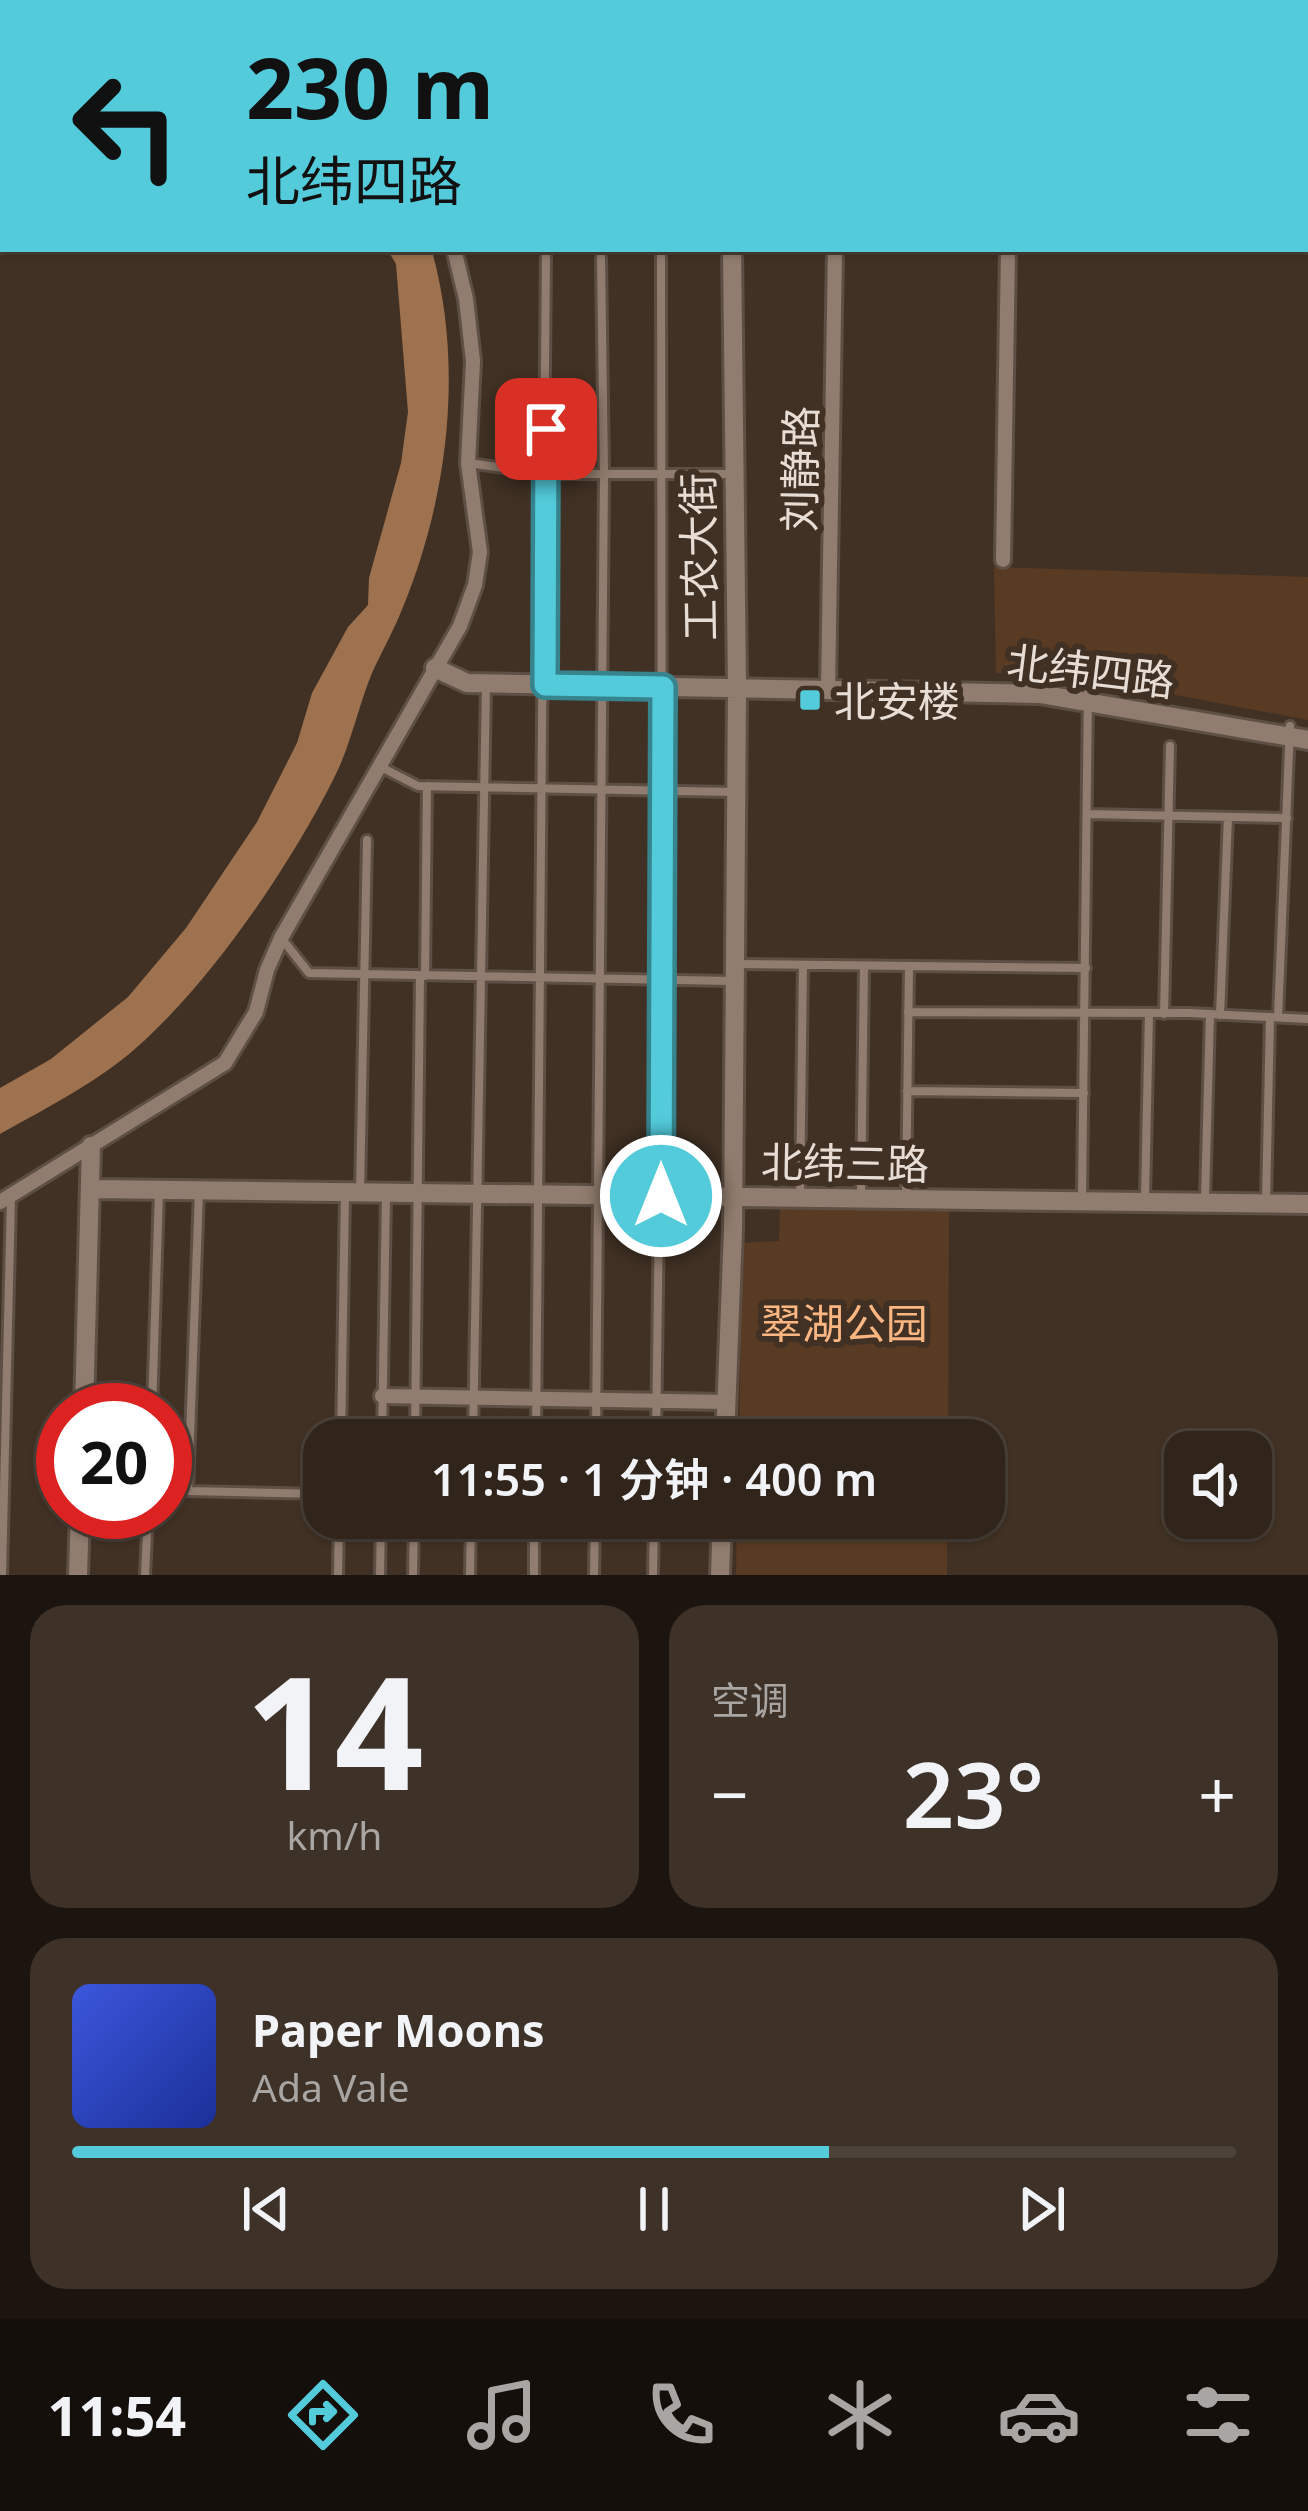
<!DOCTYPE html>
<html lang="zh">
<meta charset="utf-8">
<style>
:root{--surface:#31251b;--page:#3d3128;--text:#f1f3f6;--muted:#a8a5a3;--line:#4c423a;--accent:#53cbdb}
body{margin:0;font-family:"Noto Sans","Noto Sans SC",sans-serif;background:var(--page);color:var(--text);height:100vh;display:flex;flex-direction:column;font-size:45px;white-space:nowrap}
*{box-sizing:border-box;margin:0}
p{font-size:39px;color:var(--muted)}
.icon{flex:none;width:66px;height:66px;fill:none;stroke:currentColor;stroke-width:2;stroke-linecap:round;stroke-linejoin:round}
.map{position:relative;height:1575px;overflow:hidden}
.panel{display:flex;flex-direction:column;gap:30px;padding:30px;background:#1b140f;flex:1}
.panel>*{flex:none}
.banner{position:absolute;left:0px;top:0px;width:1308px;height:252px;box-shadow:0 3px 9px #0004,0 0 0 3px var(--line);background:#53cbdb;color:#111;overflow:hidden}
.fabs{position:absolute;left:1164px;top:1431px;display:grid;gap:24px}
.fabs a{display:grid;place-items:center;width:108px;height:108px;border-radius:24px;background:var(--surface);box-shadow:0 3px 9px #0004,0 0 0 3px var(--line);font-size:60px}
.speed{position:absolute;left:36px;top:1383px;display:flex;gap:24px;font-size:60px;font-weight:700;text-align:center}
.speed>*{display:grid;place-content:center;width:156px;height:156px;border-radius:50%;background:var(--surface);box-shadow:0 3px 9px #0004,0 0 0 3px var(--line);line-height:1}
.speed .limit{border:18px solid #d22;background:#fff;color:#111}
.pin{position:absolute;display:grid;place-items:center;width:102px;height:102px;color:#fff;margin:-51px;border-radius:24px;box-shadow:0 6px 18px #0006}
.me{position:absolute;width:132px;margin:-66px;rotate:0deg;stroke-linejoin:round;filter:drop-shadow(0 0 9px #0008)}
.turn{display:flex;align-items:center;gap:42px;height:252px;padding:0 48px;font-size:54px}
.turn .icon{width:156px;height:156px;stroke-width:2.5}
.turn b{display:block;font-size:84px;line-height:102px}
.big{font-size:90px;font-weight:600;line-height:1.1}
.panel .tile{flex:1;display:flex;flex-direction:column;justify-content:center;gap:18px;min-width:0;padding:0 42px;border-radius:36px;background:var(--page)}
.panel .dial{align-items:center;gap:0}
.dial b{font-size:156px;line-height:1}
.song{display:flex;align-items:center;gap:36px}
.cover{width:144px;height:144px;border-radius:18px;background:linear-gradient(135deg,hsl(230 70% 55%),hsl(230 70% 35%))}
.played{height:12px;border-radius:6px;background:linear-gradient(90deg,var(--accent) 65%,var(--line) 65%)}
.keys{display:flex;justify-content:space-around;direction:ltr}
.heat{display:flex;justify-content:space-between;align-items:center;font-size:66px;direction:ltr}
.panel .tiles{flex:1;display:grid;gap:30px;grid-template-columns:1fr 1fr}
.tile:last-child{grid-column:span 2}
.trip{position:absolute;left:303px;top:1419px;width:702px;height:120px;border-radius:36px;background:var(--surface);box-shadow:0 3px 9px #0004,0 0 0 3px var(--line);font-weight:600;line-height:120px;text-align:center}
.tab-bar{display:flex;height:192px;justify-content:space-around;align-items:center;background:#140f0b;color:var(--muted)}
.tab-bar .icon{width:84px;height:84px}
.tab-bar .selected{color:var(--accent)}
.tab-bar b{font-size:54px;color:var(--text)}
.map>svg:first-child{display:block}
.green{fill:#593b23}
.water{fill:#9e724f}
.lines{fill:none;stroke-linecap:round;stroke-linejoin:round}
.service-casing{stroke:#5e4f45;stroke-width:14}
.minor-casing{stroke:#5e4f45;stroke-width:20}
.tertiary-casing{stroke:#5e4f45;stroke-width:24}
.service{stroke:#917d6f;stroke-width:8}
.minor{stroke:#917d6f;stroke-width:14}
.tertiary{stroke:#917d6f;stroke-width:18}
.route-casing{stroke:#36848e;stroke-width:30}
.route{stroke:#53cbdb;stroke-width:21}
.poi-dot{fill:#53cbdb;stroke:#413124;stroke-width:4.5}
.labels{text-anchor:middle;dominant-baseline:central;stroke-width:12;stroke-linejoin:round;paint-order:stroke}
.street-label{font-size:42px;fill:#e8ddd5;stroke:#413124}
.poi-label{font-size:42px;fill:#e8ddd5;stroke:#413124;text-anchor:start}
.park-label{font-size:42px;fill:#fbb682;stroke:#413124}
</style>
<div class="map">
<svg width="1308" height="1575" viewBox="0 0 1308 1575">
<rect width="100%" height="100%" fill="#413124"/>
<path class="green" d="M994,567L1308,577V720L1097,680L996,673Z
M780,1204L949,1205L948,1440H739L742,1243L779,1241Z
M737,1518H947V1575H736Z"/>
<path class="water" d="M387,249L432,251C464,366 448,498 403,607C394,630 382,651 372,673C358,707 351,744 335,776C291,864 217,973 145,1040C102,1080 50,1106 0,1134V1088L51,1059L128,997L186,928L257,822L297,743L312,693L348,627L368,605L369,578L401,463L408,412L396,264Z"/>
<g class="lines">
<defs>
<path id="service" d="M385,3L386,0
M469,463L546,474H733
M381,767L418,786L733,792
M1087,814L1287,818
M282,939L309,973L731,981
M735,964L1086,968
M425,976L427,786
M908,1012L1190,1013L1308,1019
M1164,1014L1170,746
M1220,1015L1228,817
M1278,1017L1290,726
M907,1091L1084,1093
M199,1192L188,1491L324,1494
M360,1192L367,840
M800,1197L803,965
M861,1198L864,966
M1082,1198L1088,690
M1145,1198L1149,1013
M906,1199L909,967
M1205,1199L1210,1014
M1266,1202L1270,1017
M152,1410L159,1191
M341,1440L345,1193
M382,1440L386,1194
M415,1440L420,976
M473,1440L486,685
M536,1440L546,249
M596,1440L604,474L601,257
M656,1440L662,980L661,256
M2,1575L11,1197
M145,1575L148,1512
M338,1575L339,1518
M380,1575L381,1518
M413,1575L414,1518
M470,1575L471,1518
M534,1575V1518
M594,1575L595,1518
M653,1575L654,1518"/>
<path id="minor" d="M297,0L298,3
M424,3V0
M840,3L841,0
M1003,560L1008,249
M828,690L835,249
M0,1202L225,1063L256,1012L267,970L281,938L460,626L475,585L480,552L468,463L473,361L466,299L454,249
M382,1396L727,1402"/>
<path id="tertiary" d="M717,0V3
M1305,198H1308
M435,668L467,683L1040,694L1308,740
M93,1189L1308,1204
M84,1410L91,1146
M725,1440L733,1230L737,688L732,249
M78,1575L80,1512
M720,1575L722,1518"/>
</defs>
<use href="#service" class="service-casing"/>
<use href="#minor" class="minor-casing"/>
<use href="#tertiary" class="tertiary-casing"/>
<use href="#service" class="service"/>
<use href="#minor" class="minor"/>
<use href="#tertiary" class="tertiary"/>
</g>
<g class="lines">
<defs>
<path id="route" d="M546,429L545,685L663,687L661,1196"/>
</defs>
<use href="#route" class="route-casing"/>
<use href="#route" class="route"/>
</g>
<rect class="poi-dot" x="798" y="688" width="24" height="24" rx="6"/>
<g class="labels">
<g class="street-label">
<text transform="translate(799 469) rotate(-89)">刘静路</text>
<text transform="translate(698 557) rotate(-91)">工农大街</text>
<text transform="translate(1091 670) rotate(7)">北纬四路</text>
<text transform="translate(845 1162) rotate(1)">北纬三路</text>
</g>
<g class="poi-label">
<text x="834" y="700">北安楼</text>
</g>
<g class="park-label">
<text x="844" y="1322">翠湖公园</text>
</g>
</g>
</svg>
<div class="fabs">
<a><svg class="icon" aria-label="sound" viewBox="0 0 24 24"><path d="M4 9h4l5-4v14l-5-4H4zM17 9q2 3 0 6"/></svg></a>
</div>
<div class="speed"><div class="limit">20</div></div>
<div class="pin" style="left:546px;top:429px;background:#d93025"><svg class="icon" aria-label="arrive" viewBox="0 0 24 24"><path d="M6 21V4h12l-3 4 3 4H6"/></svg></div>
<svg class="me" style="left:661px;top:1196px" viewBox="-20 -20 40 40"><circle r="17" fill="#53cbdb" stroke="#fff" stroke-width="3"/><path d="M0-11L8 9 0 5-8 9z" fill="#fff"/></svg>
<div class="trip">11:55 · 1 分钟 · 400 m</div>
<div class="banner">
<div class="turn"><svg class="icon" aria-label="left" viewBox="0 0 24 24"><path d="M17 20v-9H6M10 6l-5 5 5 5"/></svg><div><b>230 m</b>北纬四路</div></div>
</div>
</div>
<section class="panel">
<div class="tiles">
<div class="tile dial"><b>14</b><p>km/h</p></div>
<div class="tile"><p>空调</p>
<div class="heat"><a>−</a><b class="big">23°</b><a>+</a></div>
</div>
<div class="tile">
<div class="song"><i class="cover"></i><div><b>Paper Moons</b><p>Ada Vale</p></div></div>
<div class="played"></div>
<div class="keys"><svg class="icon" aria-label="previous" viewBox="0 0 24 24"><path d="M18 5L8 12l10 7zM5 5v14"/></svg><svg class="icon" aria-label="pause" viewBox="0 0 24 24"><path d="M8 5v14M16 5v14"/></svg><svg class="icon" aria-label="next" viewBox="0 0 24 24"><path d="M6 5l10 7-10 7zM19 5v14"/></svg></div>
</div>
</div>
</section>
<nav class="tab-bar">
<b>11:54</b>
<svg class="icon selected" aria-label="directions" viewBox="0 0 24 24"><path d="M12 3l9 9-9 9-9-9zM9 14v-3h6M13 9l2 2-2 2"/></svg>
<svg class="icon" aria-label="music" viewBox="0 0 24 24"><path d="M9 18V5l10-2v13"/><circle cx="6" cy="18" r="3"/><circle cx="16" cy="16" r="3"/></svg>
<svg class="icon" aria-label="phone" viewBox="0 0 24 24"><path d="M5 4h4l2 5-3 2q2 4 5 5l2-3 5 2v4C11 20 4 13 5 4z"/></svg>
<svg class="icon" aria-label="climate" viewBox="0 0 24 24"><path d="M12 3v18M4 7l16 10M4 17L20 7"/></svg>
<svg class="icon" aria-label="car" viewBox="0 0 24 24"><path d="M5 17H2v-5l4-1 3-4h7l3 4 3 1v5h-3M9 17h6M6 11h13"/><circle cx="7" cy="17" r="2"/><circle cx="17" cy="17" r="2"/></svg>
<svg class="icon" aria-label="filters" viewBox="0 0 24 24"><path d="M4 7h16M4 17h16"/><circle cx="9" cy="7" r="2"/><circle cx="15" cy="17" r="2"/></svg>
</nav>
